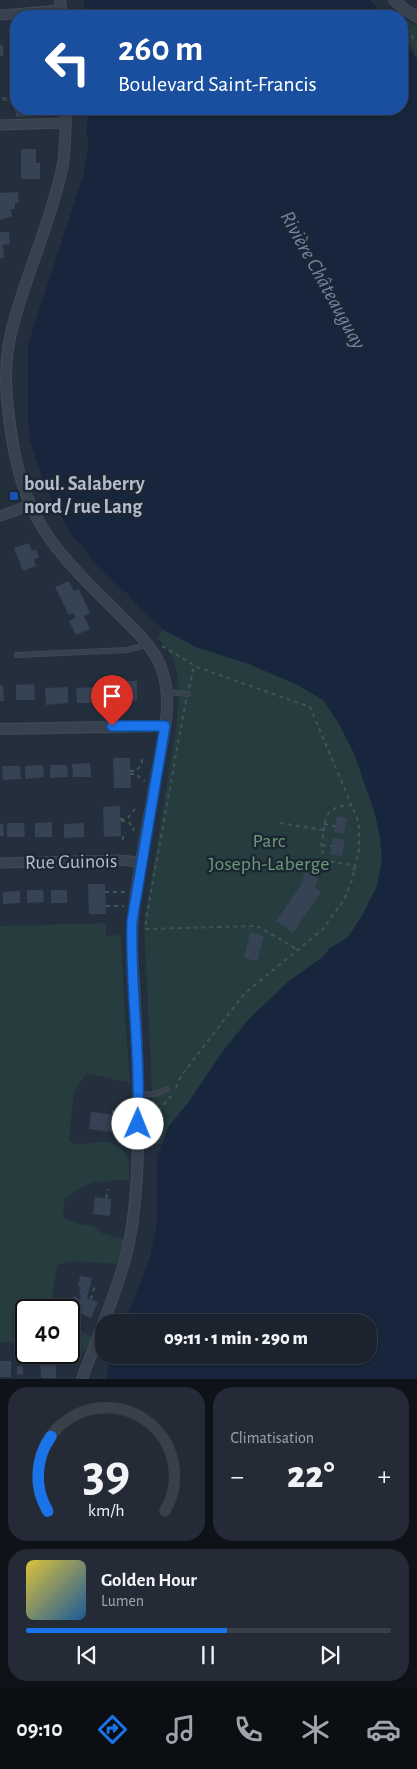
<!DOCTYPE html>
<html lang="fr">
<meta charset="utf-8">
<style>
:root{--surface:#1b232e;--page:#242b36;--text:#f1f3f6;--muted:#a0a4aa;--line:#39404a;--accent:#1a73e8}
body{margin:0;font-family:"Alegreya Sans",sans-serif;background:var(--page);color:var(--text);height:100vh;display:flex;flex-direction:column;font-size:19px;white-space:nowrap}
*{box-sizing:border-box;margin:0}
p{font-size:16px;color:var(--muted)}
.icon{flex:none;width:28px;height:28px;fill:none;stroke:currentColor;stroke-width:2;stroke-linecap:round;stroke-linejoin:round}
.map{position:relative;height:1379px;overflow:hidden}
.details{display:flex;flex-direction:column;gap:8px;padding:8px;background:#0f1319;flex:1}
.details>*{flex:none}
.banner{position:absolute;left:10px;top:10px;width:398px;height:105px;border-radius:20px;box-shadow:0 1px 4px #0004,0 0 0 1px var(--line);background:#1a4fa0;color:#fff;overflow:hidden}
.speed{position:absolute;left:15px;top:1299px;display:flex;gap:10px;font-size:25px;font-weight:700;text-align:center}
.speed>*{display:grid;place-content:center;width:65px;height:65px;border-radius:50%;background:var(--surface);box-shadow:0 1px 4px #0004,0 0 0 1px var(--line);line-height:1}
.speed .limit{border:2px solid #111;border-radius:8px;background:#fff;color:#111}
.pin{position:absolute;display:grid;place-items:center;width:42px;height:42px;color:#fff;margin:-51px -21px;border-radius:50% 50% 50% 0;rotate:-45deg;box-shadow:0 0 5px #0007}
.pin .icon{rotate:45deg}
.me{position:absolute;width:55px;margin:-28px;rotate:1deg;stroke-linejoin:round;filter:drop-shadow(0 0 4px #0008)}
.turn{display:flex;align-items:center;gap:18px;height:105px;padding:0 25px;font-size:22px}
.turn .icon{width:65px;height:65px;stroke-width:2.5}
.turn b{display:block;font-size:35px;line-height:42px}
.big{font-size:38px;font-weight:800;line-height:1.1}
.details .tile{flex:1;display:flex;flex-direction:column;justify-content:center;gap:8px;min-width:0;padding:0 18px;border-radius:20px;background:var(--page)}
.details .dial{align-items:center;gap:0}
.dial svg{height:130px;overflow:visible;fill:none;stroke:var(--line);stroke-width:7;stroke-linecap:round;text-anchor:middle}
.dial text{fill:var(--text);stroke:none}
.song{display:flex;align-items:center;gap:15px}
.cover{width:60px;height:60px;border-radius:8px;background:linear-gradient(135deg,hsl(50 70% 55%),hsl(210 70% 35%))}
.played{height:5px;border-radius:2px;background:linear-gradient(90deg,var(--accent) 55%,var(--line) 55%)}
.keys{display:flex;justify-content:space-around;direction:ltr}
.heat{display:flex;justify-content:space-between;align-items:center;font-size:28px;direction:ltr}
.details .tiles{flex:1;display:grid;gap:8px;grid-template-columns:1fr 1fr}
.tile:last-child{grid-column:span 2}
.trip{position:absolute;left:95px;top:1314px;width:282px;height:50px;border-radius:20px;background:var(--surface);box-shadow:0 1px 4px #0004,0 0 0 1px var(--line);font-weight:800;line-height:50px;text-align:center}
.dock{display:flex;height:80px;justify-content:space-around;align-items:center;background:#0b0e12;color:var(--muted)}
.dock .icon{width:35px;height:35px}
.dock .selected{color:var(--accent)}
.dock b{font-size:22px;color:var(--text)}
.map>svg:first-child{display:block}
.green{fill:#263c3f}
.water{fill:#17263c}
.building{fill:#364354}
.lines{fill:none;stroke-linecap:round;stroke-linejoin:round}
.service-casing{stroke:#414a57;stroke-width:6}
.minor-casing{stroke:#414a57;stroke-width:11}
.tertiary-casing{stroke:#414a57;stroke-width:12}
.path{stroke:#3f5557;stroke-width:2;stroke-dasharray:4 4;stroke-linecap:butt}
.service{stroke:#38414e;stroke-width:4.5}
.minor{stroke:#38414e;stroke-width:9}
.tertiary{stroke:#38414e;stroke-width:10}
.route-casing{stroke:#114b97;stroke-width:12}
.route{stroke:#1a73e8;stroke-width:9}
.transit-dot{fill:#1a4fb4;stroke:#1d2633;stroke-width:2}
.labels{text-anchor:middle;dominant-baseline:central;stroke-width:5;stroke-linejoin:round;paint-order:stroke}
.poi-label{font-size:20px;font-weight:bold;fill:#b4bcc9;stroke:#1d2633;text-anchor:start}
.park-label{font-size:20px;fill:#6b9a76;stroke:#1d2633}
.street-label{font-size:20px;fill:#b4bcc9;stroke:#1d2633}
.water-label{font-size:21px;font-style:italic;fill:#6d86a8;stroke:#1d2633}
</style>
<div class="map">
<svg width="417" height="1379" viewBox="0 0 417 1379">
<rect width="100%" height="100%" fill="#242f3e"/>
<path class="green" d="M401,16L417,27V59L412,47L401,29Z
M164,629L196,647L249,664L296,684L323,700L338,722L354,753L379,827L382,861L377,886L362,916L348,937L329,949L324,956L288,982L223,1051L188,1103L169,1126L162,1144H147L151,1128L152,1088L144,925L176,728C179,695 185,662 157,638Z
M106,923V936L121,935L124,1002L130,1083L87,1073L74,1092L69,1141C81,1148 88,1142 100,1142C127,1142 130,1157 129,1180L92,1182L65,1198L63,1218L79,1224L93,1226L101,1233L124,1239L119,1264L70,1261L57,1265L50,1310H26V1343L0,1342V926Z
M69,1322L75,1324L77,1329L90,1335L91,1339L83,1353H64L69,1352Z"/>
<path class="water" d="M83,0H370L383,16H86Z
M401,40L417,59V1379H106L110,1355H369V1322H125L150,1257L157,1224V1161L159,1152L169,1126L188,1103L223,1051L248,1020L288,982L324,956L329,949L348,937L362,916L377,886L382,861L381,844L375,813L354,753L338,722L323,700L296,684L249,664L196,647L164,630L139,607L126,592L122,591L92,561L81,544L72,536L47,491L30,441L28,415V344L84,173L89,141L86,133L89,109H401Z"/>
<path class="building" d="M16,32V44L9,45V33Z
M0,45H3V56H0Z
M16,73V91H12L11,74Z
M2,97H7V101H2Z
M15,109H34L35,116L16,117Z
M21,149H36V163H40V179H21Z
M18,192L19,203H15V209H11L12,216L0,220V193Z
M0,232H9L10,244L3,245L4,258H0Z
M29,543L32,551L36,549L39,558L34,559L36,566L23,571L14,548Z
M69,581L74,591L79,589L90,613L84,616L90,629L76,635L69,621L76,618L73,613L69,615L55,587Z
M111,681H137V701L111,699Z
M34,684L35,700H16V685Z
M0,685H3L4,701H0Z
M68,687V703L46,705L45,688Z
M100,687L101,703H77L76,688Z
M113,758H130L131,788H114Z
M90,763L91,777H73L72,764Z
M43,765L44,777L25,779V766Z
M50,765H67L68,777L50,778Z
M2,766H20L21,779L3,780Z
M120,806L121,836L104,837L103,807Z
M337,816L347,818L344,834L334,832Z
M52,822V837H35V823Z
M7,823H24L25,837H7Z
M84,823V837L64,838V824Z
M0,824H3L4,836H0Z
M333,838L345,840L342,856L330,854Z
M305,869L319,873L315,888L321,892L293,933L276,921L302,884Z
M88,884H105L106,914H89Z
M27,890H43L44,902L27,903Z
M51,890H67V903H51Z
M20,891V903L3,904V892Z
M250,932L264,936L257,961L244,958Z
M91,1112L117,1115L116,1127L112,1126V1132L89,1129Z
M95,1197L111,1199L110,1216L93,1214Z
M80,1276L92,1278L87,1298L98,1302L91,1318L68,1308L74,1296L80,1299L81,1295H79L81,1287L78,1286Z
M56,1356V1378H41L40,1357Z
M0,1361H11V1377H0Z
M17,1366H23V1375L17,1374Z"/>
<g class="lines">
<defs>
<path id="service" d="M17,655L127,650L147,645
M167,692L188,694
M138,1095L155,1094L167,1089"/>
<path id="minor" d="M0,15L61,10
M0,125L66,123
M0,516L31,505
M0,863L118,860L141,862"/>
<path id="tertiary" d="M60,0L62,16
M394,0L404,9L417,17
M66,109C65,129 66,150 62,169C50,226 23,280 10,337C5,363 5,391 9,417C13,452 20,489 38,520C56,553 86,581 112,607C130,626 154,645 162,670C174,703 162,743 156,776C149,821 139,865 134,909C131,934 132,959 134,983C136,1021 138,1060 138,1098C139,1146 138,1205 127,1252C116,1296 97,1337 82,1379
M0,729L165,726"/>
</defs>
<use href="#service" class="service-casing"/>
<use href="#minor" class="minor-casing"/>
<use href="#tertiary" class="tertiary-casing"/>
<path class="path" d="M401,23L417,42
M162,646L197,667L310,707L357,818L359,827V849L352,880L344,900L323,929L244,994L181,1076L175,1090
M189,688L194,666
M186,700L146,919V929L257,926L292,946L297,951
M130,771H136L142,764V758
M130,774H136L142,780L145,781
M352,805L337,807L329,813L326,817L321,848L326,861L348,864L355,870
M120,819H127L135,809
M121,821H127L134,827L133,831
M280,823L323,830
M324,824L335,826
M123,840V834L125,832
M322,845L332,846
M105,892H126
M106,906H124
M113,1114V1110
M148,1123L171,1096
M106,1198L108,1189
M91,1299L95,1285"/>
<use href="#service" class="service"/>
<use href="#minor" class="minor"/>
<use href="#tertiary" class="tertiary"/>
</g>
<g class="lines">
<defs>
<path id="route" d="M112,726H165L132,921C130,989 141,1056 138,1124"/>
</defs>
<use href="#route" class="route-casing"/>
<use href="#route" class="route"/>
</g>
<rect class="transit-dot" x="9" y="491" width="10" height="10" rx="2.5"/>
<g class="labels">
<g class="poi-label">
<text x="24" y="484">boul. Salaberry<tspan x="24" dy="23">nord / rue Lang</tspan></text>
</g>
<g class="park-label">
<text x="269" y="841">Parc<tspan x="269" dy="23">Joseph-Laberge</tspan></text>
</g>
<g class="street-label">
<text transform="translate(71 862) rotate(-1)">Rue Guinois</text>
</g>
<g class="water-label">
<text transform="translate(323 280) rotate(61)">Rivière Châteauguay</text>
</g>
</g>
</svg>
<div class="speed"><div class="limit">40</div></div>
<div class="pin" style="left:112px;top:726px;background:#d93025"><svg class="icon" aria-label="arrive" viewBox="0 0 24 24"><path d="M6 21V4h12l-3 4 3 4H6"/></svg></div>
<svg class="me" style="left:138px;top:1124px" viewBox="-20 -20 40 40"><circle r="19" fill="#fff"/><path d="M0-13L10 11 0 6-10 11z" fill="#1a73e8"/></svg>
<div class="trip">09:11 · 1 min · 290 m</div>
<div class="banner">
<div class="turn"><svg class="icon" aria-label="left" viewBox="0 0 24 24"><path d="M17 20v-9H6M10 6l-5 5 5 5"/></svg><div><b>260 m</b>Boulevard Saint-Francis</div></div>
</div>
</div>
<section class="details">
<div class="tiles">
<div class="tile dial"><svg viewBox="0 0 100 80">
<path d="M14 69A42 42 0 1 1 86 69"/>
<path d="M14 69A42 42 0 0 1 16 23" stroke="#1a73e8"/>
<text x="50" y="56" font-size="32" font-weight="700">39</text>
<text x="50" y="72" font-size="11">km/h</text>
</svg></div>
<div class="tile"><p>Climatisation</p>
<div class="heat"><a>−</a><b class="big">22°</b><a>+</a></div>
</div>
<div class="tile">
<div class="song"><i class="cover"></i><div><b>Golden Hour</b><p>Lumen</p></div></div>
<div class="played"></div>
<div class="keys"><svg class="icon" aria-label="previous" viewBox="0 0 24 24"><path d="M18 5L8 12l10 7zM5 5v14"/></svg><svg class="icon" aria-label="pause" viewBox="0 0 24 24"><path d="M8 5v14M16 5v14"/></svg><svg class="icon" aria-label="next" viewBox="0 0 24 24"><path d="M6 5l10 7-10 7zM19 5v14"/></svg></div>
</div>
</div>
</section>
<nav class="dock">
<b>09:10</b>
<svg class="icon selected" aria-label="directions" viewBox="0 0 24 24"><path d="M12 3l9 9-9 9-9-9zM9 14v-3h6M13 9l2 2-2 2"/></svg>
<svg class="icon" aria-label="music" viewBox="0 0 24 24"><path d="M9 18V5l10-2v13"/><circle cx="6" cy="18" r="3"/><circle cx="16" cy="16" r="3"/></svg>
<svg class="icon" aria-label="phone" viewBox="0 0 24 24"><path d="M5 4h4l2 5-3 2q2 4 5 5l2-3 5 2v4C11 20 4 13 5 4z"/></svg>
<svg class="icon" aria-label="climate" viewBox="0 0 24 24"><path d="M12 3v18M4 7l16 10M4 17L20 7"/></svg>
<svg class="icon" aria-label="car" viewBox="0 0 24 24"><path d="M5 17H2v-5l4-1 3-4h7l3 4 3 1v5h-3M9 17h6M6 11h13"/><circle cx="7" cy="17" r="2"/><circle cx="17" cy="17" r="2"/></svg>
</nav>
